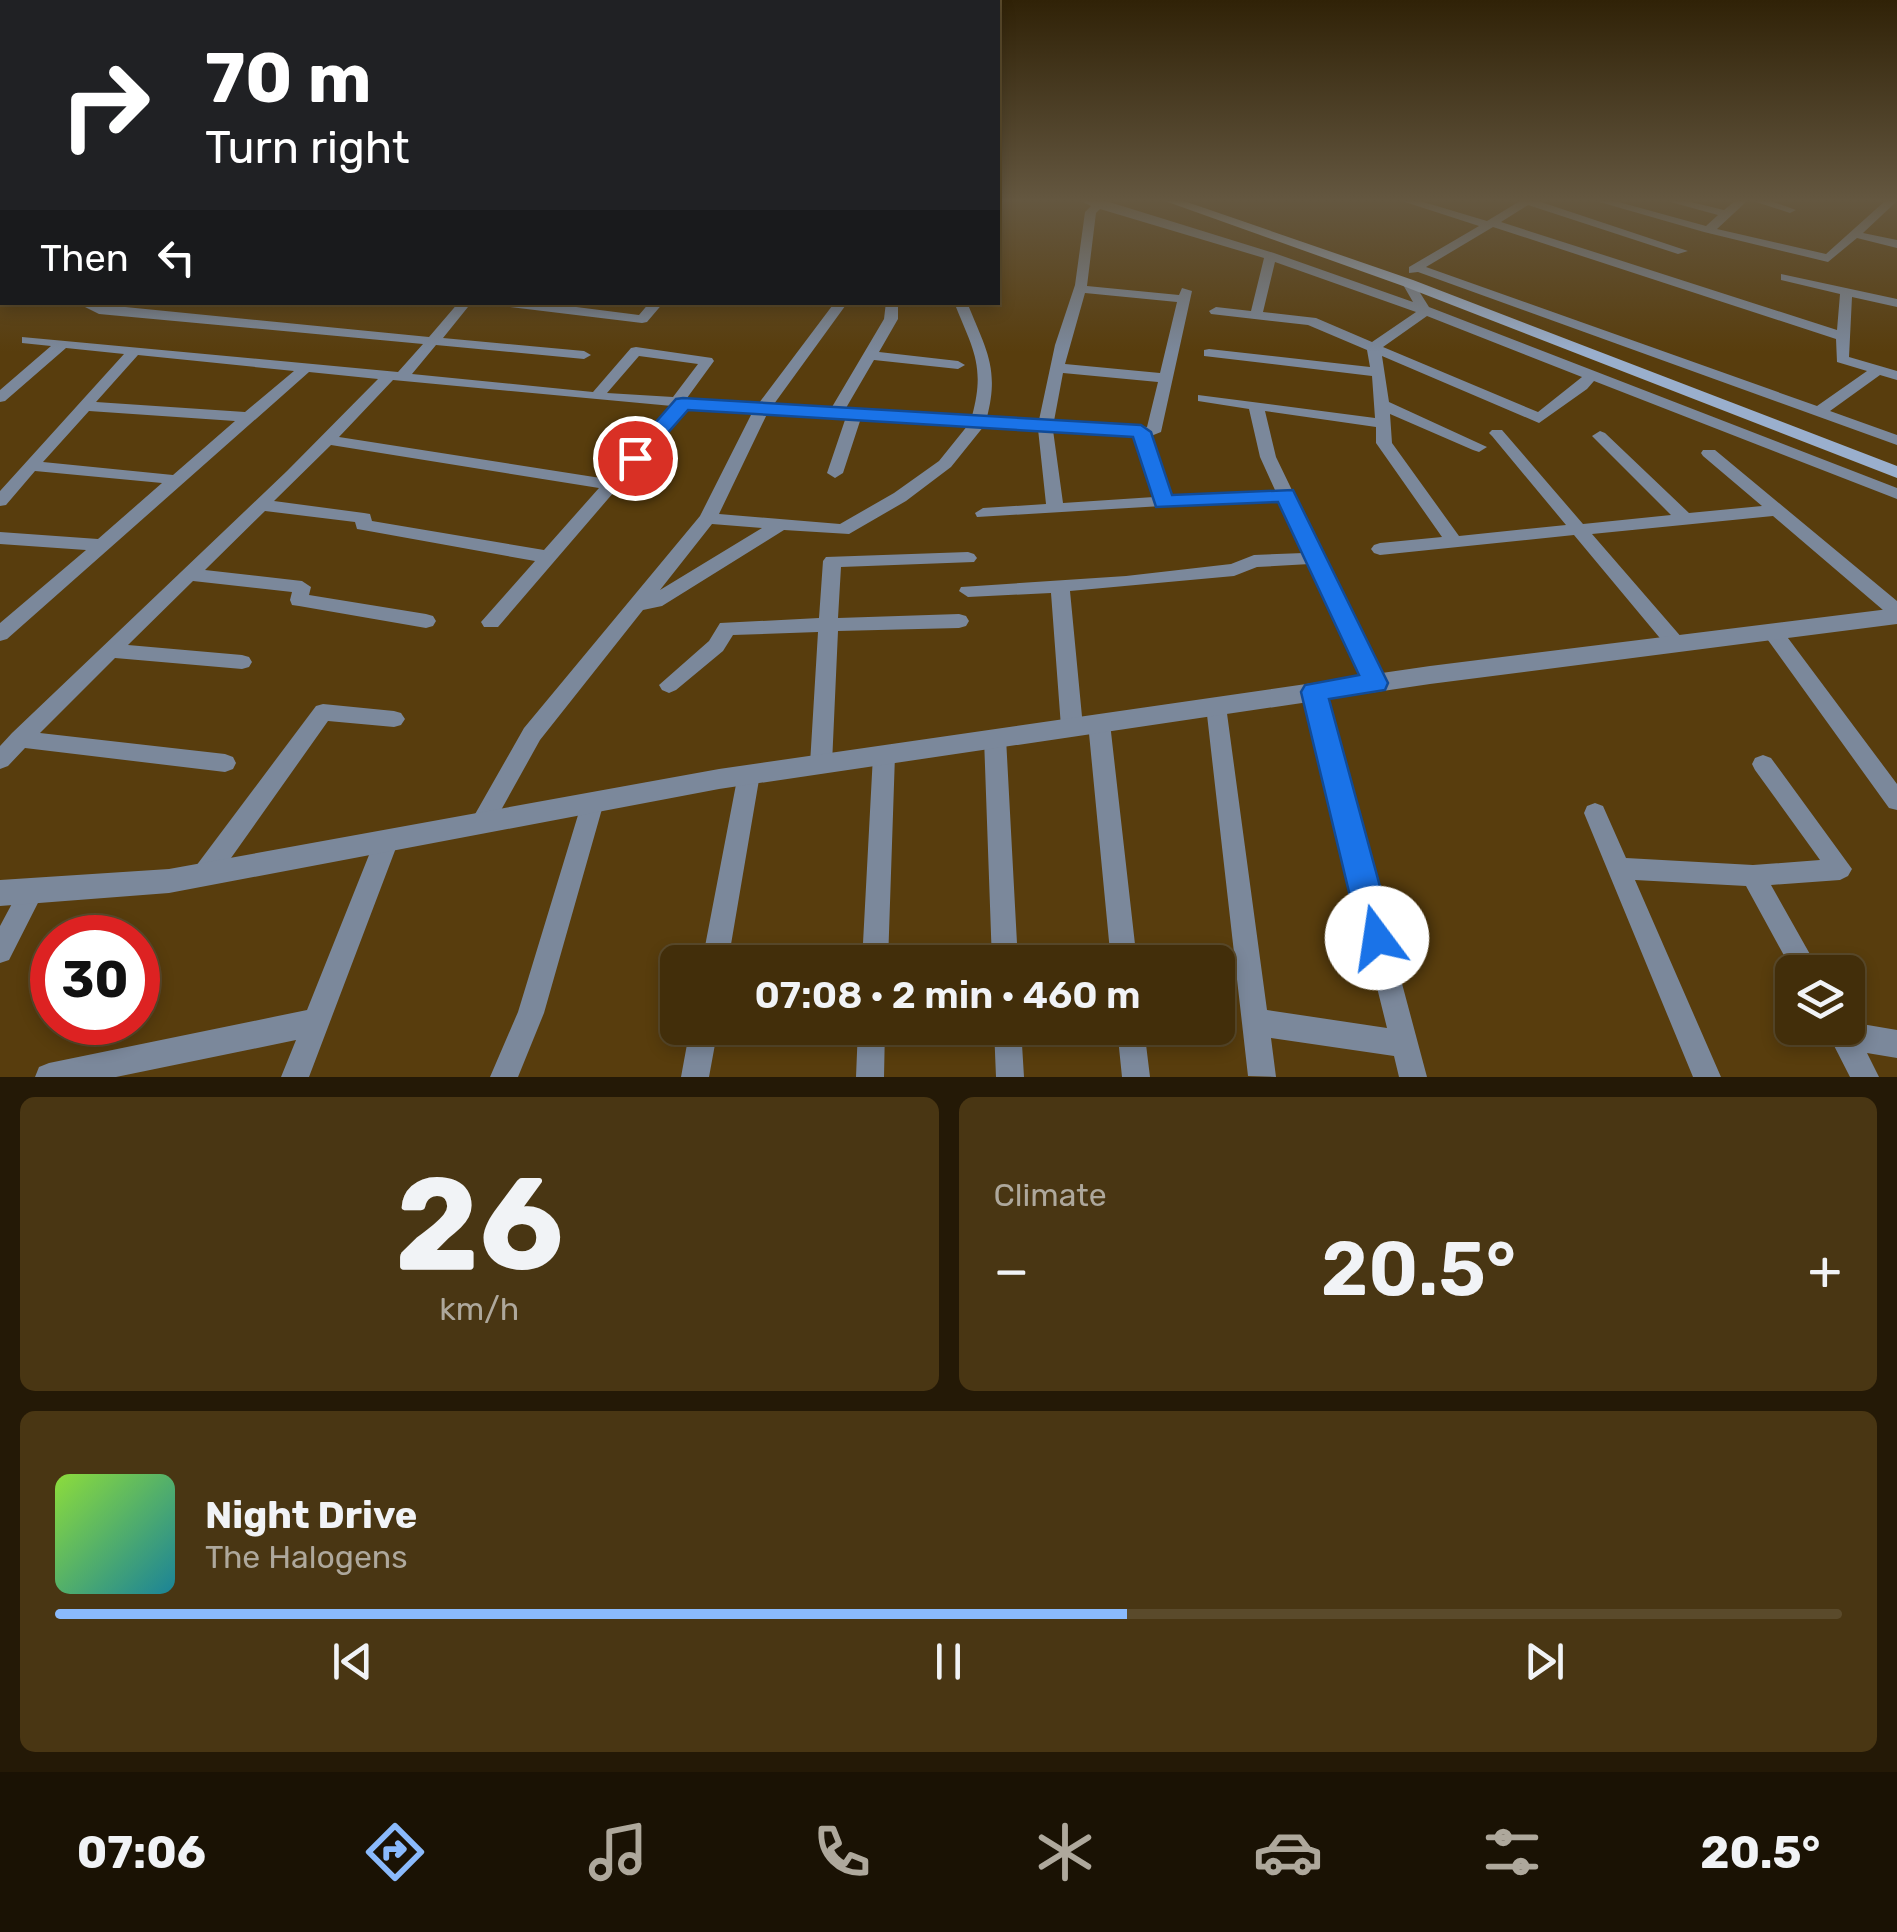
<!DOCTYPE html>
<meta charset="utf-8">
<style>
:root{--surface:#422e0a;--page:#493613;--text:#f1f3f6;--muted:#aea89c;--line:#5a4a2b;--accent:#8abafc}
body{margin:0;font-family:Rubik,sans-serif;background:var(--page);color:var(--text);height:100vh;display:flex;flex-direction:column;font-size:38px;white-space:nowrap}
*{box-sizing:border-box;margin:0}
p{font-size:32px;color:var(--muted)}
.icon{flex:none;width:55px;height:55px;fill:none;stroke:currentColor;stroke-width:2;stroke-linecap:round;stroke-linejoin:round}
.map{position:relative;height:1077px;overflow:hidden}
.panel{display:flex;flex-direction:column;gap:20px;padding:20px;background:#241906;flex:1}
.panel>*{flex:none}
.hud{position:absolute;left:0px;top:0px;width:1000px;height:305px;box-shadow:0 5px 15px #0003,0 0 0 2px var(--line);background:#202124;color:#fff;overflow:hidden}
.controls{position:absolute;left:1775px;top:955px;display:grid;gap:20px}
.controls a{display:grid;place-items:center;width:90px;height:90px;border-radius:15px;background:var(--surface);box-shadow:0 5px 15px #0003,0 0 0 2px var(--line);font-size:50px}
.speed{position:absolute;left:30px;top:915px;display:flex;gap:20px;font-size:50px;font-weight:700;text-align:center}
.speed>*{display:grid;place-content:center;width:130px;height:130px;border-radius:50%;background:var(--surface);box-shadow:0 5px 15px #0003,0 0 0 2px var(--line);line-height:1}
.speed .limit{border:15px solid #d22;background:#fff;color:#111}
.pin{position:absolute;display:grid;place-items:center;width:85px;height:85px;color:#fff;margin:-42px;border:5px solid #fff;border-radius:50%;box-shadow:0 2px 10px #0007}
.me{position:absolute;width:110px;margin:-55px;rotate:346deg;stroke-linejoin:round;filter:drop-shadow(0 0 8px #0008)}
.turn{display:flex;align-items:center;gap:35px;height:210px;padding:0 40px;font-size:45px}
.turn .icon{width:130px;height:130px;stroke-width:2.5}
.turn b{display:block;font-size:70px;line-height:85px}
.then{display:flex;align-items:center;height:95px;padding:0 40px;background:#0003;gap:20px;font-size:38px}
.big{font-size:75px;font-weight:600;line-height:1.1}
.panel .tile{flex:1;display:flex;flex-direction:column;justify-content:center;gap:15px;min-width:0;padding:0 35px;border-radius:15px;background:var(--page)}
.panel .dial{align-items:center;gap:0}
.dial b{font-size:130px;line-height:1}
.song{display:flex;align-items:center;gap:30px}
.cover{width:120px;height:120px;border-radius:15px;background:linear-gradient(135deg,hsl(90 70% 55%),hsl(190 70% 35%))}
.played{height:10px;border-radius:5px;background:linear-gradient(90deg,var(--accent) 60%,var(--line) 60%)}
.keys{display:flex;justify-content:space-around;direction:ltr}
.heat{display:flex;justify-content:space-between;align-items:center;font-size:55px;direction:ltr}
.panel .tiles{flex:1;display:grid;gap:20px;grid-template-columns:1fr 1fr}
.tile:last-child{grid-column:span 2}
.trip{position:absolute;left:660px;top:945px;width:575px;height:100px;border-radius:15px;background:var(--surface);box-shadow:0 5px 15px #0003,0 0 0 2px var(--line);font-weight:600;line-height:100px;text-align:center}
.dock{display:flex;height:160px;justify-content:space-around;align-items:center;background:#1a1204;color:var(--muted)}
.dock .icon{width:70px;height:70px}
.dock .on{color:var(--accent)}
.dock b{font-size:45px;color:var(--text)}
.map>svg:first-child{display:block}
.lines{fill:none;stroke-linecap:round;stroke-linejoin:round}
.minor{fill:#7b889b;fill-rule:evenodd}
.tertiary{fill:#7b889b;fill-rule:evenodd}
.secondary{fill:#9aafcd;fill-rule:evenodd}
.route{fill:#1a73e8;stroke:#114b97;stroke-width:2.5}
</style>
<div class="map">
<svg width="1897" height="1077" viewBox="0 0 1897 1077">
<rect width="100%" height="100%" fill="#583d0d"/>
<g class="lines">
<path class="minor" d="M1081,201H1106L1274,253L1413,302L1402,283L1412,280L1429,307L1897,488V499L1594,381L1587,389L1539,423L1382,356L1389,402L1487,447L1479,452L1473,450L1390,414L1392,443L1459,536L1566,525L1492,436L1489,433L1492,430H1502L1583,524L1671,515L1592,436L1600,431L1605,433L1689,513L1762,506L1703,456L1701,453L1703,450H1715L1897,601V618L1890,616L1773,516L1592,534L1683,639L1686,644L1683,649H1669L1574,535L1380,555L1374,553L1371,549L1374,545L1380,543L1442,537L1376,443V427L1265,411L1276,457L1385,683L1382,688L1375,691L1368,688L1310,564L1257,567L1234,576L1070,591L1083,727L1080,733L1072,735L1064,733L1061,727L1051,593L968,597L959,591L961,587L1126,576L1231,564L1254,555L1304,553L1280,499L977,517L975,513L983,508L1046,504L1038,429L984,426L951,467L906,501L849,534L784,530L662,606L643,610L540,740L490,830L482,833L474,830L470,823L474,816L524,728L700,516L753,411L687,407L498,627H484L481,622L535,561L363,530L357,529L355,522L265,511L205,570L302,581L311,587L309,595L426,614L433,616L436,621L433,626L426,628L299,606L292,605L290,600L292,592L193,581L128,645L242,655L249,657L252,662L249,667L242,669L115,658L40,733L225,754L233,757L236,763L233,769L225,772L25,748L8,766L0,769V746L12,733L287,471L378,379L309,372L7,639L0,641V623L86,550L0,544V532L98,539L162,483L35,471L6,505L0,506V491L124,354L66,348L5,401L0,402V390L51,346L22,343V337L398,372L423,344L99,314L75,302L429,337L459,302H472L443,338L584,351L591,355L584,359L436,345L412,374L593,392L631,348L636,347L712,358L714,361L687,398L759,403L835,302H848L774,404L832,407L884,319L886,302H898V319L879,352L958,361L965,365L958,369L874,360L846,408L972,416C986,365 972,348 954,302H967C985,348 1000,367 987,417L1039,420L1055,345L1075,285L1085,212L1091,206ZM1100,209L1264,258L1251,311L1216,307L1209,311L1211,314L1308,325L1367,350L1370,367L1209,349L1204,350V356L1372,376L1375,418L1198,395V401L1249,409L1260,457L1275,490L1170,496L1151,436L1161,432L1192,291L1182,288L1179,295L1087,286L1096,213ZM1275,262L1416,312L1372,342L1316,318L1263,312ZM1085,293L1177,302L1160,373L1065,364ZM1427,316L1582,377L1538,412L1383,347ZM138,355L294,371L245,412L96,402ZM639,356L698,364L673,397L607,393ZM1063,373L1158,382L1147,427L1054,421ZM393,380L672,406L607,479L339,437ZM89,411L235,421L173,475L43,462ZM768,412L828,416L835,420L846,417L827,473L835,478L843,473L861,418L968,425L939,461L894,493L840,524L719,514ZM1053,430L1135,435L1154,497L1063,503ZM331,445L599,488L544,550L372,521L370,514L364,513L274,501ZM712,524L762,528L660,590Z
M1402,201H1420L1487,221L1520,201H1538L1688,251L1678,254L1528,205L1501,222L1837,330L1840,294L1781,280V274L1897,299V307L1852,297L1849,357L1897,371V380L1880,375L1830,411L1897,435V445L1418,272L1409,273V267L1479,226ZM1493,227L1836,339L1837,362L1867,371L1817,406L1426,267Z
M1596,201H1615L1706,226L1718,215L1667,201H1687L1724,210L1735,201H1747L1717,229L1826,254L1885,201H1897L1863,233L1897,240V248L1857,238L1828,262L1704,232Z
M1753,201H1771L1796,210L1790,213Z
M0,210H2V217H0Z
M0,243L2,244V250L0,251Z
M0,280H2V288H0Z
M495,302H537L639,315L650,302H664L647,322L642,323L501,306Z
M968,552L974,554L977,558L974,562L841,567L838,618L959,614L966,616L969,621L966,626L959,628L838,631L832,764L829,770L821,773L813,770L810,764L818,632L733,635L723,651L676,690L669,693L662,690L659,685L709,641L720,623L819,618L823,561L826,557Z
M1772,624L1779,626L1897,784V810L1889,808L1765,636L1762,631L1765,626Z
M1314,684L1321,687L1324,692L1427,1077H1399L1394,1056L1271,1038L1276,1077L1248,1076L1206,706L1209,700L1216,698L1223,700L1226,706L1267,1010L1387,1028L1304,692L1307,687Z
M323,704L394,711L401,713L405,719L401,725L394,727L328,721L214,882L205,885L196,882L193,874L196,866L316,706Z
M1099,715L1106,717L1110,723L1137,962H1111L1088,723L1092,717Z
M995,730L1003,732L1006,738L1018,962H992L984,738L987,732Z
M884,746L892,749L895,755L888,962H862L873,755L876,749Z
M1763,755L1771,758L1852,869L1848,876L1840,880L1771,885L1820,972H1793L1746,886L1635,880L1721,1077H1693L1584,813L1587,806L1595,803L1603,806L1626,858L1753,865L1820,860L1755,770L1752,764L1755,758Z
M749,765L757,768L760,774L728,962H702L738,774L741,768Z
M593,793L601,795L604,802L544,1013L518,1077H490L518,1012L582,802L585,795Z
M387,830L395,833L399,840L309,1077H281L296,1040L116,1077H35L39,1067L49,1063L307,1010L375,840L379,833Z
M32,880L41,883L44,891L9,960L0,963V926L23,883Z
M1848,1018L1850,1022L1897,1030V1058L1867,1053L1879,1077H1850L1825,1028H1848Z
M690,1028H718L709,1077H681Z
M858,1028H885L884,1077H856Z
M994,1028H1021L1024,1077H996Z
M1117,1028H1144L1150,1077H1122Z"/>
<path class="tertiary" d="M1897,608V624L1430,684L719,789L169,893L0,906V880L169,869L719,769L1430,666Z"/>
<path class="secondary" d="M1165,201H1184L1413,280L1897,466V478L1403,286Z"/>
</g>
<linearGradient id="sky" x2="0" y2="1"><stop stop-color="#302207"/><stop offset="0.57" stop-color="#645740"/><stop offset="1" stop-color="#645740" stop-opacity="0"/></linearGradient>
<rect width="1897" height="352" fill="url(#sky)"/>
<path class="route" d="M683,398L1141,425L1151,432L1172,495L1293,490L1388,683L1385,690L1329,699L1394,938L1389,949L1377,954L1365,949L1360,938L1301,692L1305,685L1359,675L1278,502L1156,507L1133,437L688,410L642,462H628L625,458L628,454L676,399Z"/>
</svg>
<div class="controls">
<a><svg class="icon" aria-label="layers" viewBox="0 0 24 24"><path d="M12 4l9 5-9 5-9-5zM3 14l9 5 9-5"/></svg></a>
</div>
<div class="speed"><div class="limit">30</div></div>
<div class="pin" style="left:635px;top:458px;background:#d93025"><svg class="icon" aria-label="arrive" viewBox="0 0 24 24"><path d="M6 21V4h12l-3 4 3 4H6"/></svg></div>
<svg class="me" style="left:1377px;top:938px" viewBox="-20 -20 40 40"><circle r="19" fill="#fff"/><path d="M0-13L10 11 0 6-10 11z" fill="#1a73e8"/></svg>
<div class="trip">07:08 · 2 min · 460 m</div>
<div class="hud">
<div class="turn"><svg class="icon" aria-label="right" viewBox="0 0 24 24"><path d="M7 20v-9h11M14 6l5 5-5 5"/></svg><div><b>70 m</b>Turn right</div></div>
<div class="then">Then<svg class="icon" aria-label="left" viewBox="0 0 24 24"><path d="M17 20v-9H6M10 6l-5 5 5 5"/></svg></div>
</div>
</div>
<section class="panel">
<div class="tiles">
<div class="tile dial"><b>26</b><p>km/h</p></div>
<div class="tile"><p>Climate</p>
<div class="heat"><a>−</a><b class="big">20.5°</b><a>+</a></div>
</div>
<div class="tile">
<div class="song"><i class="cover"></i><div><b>Night Drive</b><p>The Halogens</p></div></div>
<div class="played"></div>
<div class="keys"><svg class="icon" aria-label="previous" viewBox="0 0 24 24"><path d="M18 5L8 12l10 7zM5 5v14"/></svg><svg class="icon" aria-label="pause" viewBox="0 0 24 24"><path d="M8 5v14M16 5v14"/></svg><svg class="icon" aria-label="next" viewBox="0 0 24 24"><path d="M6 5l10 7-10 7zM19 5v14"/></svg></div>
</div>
</div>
</section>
<nav class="dock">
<b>07:06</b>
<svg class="icon on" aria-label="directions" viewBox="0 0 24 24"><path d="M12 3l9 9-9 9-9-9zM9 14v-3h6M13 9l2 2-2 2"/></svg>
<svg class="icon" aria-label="music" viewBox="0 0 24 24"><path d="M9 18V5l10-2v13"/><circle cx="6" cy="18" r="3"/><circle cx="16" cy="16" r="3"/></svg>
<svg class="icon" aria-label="phone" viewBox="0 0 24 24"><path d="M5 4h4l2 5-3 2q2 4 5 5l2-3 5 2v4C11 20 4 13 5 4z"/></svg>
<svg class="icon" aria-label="climate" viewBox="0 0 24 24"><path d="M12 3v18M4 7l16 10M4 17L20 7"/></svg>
<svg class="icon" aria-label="car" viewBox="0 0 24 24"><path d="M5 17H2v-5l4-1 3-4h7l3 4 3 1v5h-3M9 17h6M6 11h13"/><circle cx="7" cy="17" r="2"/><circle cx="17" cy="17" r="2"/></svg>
<svg class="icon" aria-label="filters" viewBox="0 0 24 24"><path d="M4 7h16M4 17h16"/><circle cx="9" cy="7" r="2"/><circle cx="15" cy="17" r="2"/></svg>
<b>20.5°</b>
</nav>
